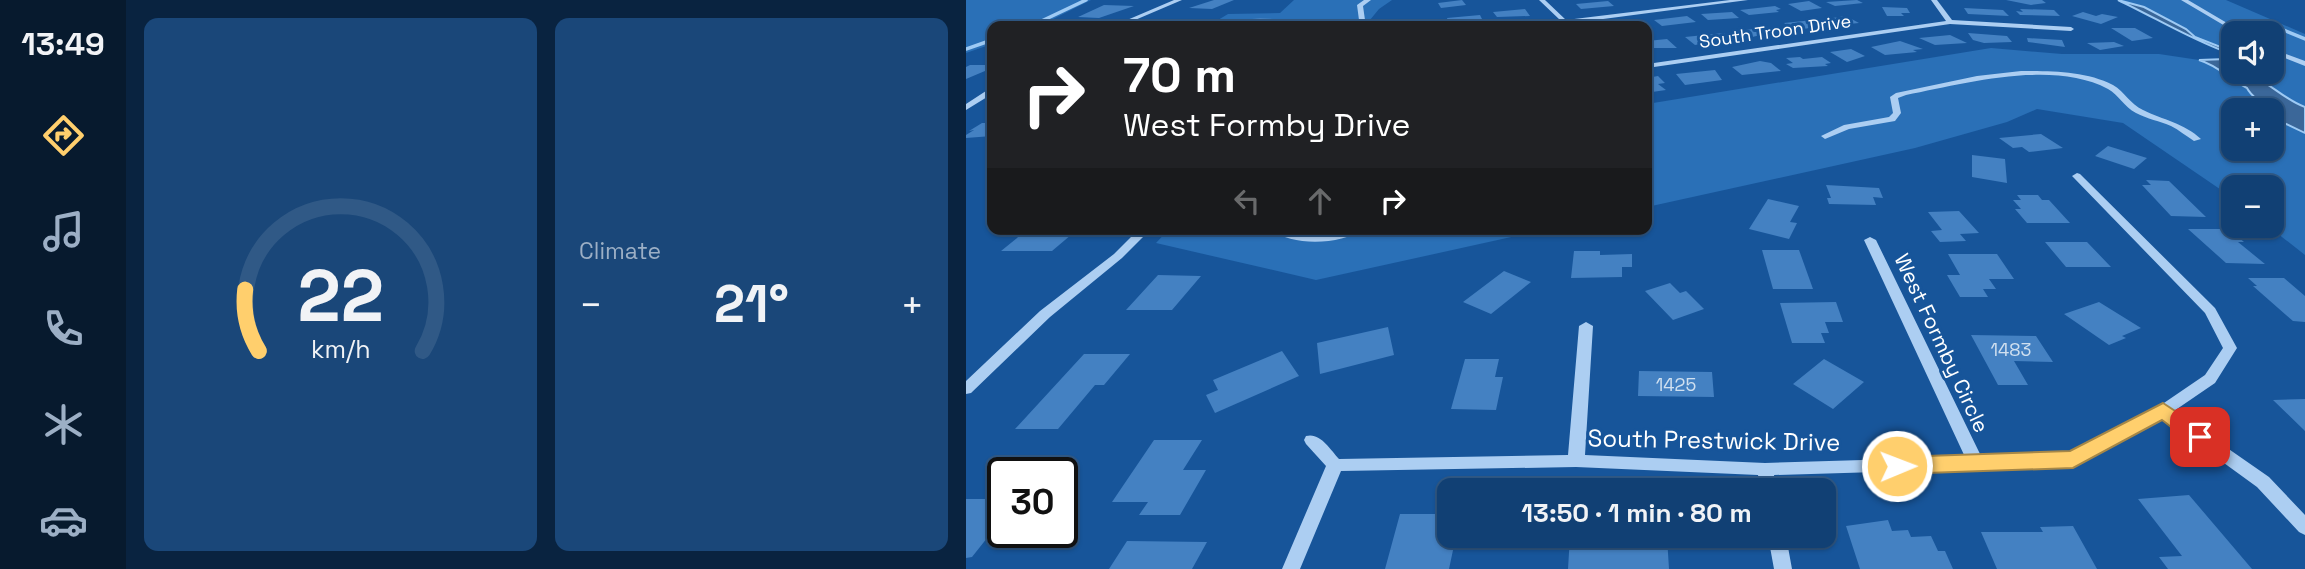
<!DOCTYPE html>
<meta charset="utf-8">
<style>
:root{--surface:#114074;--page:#1a4779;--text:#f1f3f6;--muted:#9cafc5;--line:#305986;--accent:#ffcf6d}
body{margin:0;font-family:"Space Grotesk",sans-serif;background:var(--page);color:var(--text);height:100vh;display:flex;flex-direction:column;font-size:26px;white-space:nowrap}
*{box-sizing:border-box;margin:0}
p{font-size:23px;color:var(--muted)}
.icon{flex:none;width:38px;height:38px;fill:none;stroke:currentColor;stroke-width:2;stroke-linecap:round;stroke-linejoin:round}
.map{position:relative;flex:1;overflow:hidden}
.side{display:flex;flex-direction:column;gap:18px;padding:18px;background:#092340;width:840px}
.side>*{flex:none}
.banner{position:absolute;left:21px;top:21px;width:665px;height:214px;border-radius:14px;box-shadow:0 2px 5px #0004,0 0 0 2px var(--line);background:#202124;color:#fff;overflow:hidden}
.controls{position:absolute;left:1255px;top:21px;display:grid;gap:14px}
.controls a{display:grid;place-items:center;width:63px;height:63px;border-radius:14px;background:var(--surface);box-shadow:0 2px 5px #0004,0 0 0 2px var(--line);font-size:35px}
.speed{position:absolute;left:21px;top:457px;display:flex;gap:14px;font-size:35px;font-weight:700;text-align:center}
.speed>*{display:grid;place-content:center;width:91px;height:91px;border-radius:50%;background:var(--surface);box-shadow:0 2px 5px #0004,0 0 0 2px var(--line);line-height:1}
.speed .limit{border:4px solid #111;border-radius:10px;background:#fff;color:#111}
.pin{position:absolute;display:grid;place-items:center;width:60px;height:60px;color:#fff;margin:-30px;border-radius:14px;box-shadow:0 4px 10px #0006}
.me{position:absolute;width:77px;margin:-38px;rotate:89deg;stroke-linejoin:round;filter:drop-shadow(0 0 5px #0008)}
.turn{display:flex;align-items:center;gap:24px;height:147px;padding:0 21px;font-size:32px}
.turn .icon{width:91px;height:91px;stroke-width:2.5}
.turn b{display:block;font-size:49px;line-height:60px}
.lanes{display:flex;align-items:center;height:66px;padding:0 21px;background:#0003;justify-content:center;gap:35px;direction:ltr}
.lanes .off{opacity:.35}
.big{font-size:52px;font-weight:700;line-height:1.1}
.side .card{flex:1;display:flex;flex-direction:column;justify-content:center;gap:10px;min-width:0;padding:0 24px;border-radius:14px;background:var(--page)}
.side .dial{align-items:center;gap:0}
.dial svg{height:182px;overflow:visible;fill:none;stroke:var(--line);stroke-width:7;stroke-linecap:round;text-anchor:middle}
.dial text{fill:var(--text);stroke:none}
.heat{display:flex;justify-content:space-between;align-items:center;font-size:38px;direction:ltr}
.side .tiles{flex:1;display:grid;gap:18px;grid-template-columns:repeat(2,1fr)}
.trip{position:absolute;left:471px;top:478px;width:399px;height:70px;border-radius:14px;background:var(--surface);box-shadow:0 2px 5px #0004,0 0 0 2px var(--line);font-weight:700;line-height:70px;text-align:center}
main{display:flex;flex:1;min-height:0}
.tabs{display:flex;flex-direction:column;width:126px;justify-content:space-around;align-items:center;background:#071a2e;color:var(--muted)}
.tabs .icon{width:49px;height:49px}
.tabs .on{color:var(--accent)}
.tabs b{font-size:32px;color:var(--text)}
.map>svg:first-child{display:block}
.green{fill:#2a70b7;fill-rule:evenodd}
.water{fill:#3b6799;stroke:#9ecaf4;stroke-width:2}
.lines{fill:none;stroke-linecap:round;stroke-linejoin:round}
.stream{stroke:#9ecaf4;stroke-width:3.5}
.building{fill:#4481c2}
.minor{fill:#accef2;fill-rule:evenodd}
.route{fill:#ffcf6d;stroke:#a68747;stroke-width:2}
.labels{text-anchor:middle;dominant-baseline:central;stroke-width:6;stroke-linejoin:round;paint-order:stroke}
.far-street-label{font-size:18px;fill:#fff;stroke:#17559a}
.number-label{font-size:18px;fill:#d0e0f0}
.street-label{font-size:21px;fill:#fff;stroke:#17559a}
.near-street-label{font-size:24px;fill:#fff;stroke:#17559a}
</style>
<main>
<nav class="tabs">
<b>13:49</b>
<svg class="icon on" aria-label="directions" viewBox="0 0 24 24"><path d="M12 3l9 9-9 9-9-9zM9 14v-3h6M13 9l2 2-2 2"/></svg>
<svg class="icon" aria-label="music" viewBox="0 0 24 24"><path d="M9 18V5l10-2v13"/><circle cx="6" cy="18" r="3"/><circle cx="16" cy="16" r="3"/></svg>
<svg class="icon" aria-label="phone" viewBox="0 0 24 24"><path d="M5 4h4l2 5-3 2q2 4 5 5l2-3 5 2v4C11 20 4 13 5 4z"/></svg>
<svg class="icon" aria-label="climate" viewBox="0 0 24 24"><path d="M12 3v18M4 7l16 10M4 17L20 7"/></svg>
<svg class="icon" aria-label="car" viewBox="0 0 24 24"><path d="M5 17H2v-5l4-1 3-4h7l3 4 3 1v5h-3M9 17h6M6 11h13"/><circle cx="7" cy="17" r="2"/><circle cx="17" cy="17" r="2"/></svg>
</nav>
<section class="side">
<div class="tiles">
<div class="card dial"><svg viewBox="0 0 100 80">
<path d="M14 69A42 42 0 1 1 86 69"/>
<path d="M14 69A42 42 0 0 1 8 42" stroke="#ffcf6d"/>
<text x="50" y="56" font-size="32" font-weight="700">22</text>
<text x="50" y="72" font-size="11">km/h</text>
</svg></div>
<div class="card"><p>Climate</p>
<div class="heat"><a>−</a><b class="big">21°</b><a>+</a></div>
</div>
</div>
</section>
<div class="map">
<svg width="1339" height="569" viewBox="0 0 1339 569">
<rect width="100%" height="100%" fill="#17559a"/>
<path class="green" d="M0,0H125L73,26H26V44L0,53Z
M328,0H426L413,9L399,26H242L262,14L314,13Z
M1151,0H1260L1339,34V255L1302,226H1306V187H1267V198L1157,123L1071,109L1041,122L949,148L681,207V104L1025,48L1096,54H1193L1233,60L1260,59V51C1221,38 1189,15 1151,0ZM1267,33H1306V72H1267ZM1267,110H1306V149H1267Z
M203,229H582L350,280L190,243Z"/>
<path class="water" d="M1152,0L1178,7L1220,29L1229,37L1267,52V72C1296,72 1313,98 1339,107V133L1312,120L1306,110L1300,109C1295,100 1286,98 1281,88C1263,79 1253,66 1233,60L1260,59V52C1222,38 1188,17 1152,0Z"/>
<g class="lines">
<path class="stream" d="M1296,21L1339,39
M65,26L120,0
M0,49L26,40"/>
</g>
<path class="building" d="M248,0H268L246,9L223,8Z
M496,0L500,5L475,8L472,3Z
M891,0L897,3L869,6L860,2Z
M1040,0H1076L1080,3L1065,5Z
M642,1L648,6L615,9L610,4Z
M843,1L856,8L835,11L822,4Z
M138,5L168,6L133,18L112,17Z
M809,6L815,9L810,10L813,12L783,15L774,10Z
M916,7L941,8L944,13H935L938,16H921Z
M998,8L1037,10L1043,16L1002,14Z
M559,9L564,16L531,17L527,12Z
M1054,9L1088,10L1094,16L1054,15L1050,11L1057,12Z
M766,12L773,18L742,20L735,14Z
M1117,12L1130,16L1136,14L1152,17L1135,24L1106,16Z
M514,15L517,21L483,24L481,18Z
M721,16L730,22L696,26L688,20Z
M880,16L893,23L872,25L853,20Z
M294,18L322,20L314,26H266L278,20Z
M447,19L464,20L466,26H416Z
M847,20L857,26L824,31L817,27H824L818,23Z
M795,28L803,33L782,38L772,31Z
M1145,28H1169L1187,38L1166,41Z
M758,33L765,38L729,45L719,37Z
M1002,33L1041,36L1046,42L1018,43L1007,40Z
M984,35L1001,43L969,45L953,38Z
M1061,38L1096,40L1099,47L1062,42Z
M701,39L711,48H681V41Z
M934,41L957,49L947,50L951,52L919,55L905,47Z
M1148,42L1158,46L1134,50L1121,43Z
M885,49L899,56L881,62L864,52Z
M834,57L837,59L856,57L865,63L859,64L862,66L827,68L820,64L827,63L820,58Z
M794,61L805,63L815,71L776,75L766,67Z
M4,65H26L24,68H26L0,79V67Z
M749,70L756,80L719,85L710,74Z
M692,76L699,83L692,84L700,90L686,92L681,88V78Z
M16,123H26V136L0,138V135L8,130L3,131Z
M1075,134L1097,148L1063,152L1056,147L1047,148L1033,138Z
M1142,146L1181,158L1168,169L1129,156Z
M1006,155L1039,159L1041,183L1006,177Z
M1180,180L1203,181L1240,217L1205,216L1176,185H1185Z
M860,185L913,188L917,198L907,197L910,205L863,204L861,198H865Z
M1051,195H1072L1076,200H1083L1104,223H1061L1049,209H1055L1047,200H1055Z
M802,199L833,206L824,222L831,223L823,239L783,229Z
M993,211L1013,233L994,234L1000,241L974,242L965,231L976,230L962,212Z
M62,229H112L86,251H35Z
M1222,229H1263L1278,242H1272L1299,264L1260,263Z
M1079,242H1121L1145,267H1100Z
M796,250H833L847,289H807Z
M608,251H634V255L666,254V267H656V277L605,278Z
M982,254H1031L1048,279H1023L1030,289H1017L1022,297H994L981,275H994Z
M538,271L565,282L525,314L497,302Z
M192,275L235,276L206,310H160Z
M1282,278H1318L1339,296V322L1327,321L1287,286H1291Z
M704,283L714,293L720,291L738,309L707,320L679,291Z
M870,302L877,322H859L863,333H855L859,343H826L814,303Z
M1133,302L1175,328L1156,336L1160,338L1143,345L1098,314Z
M422,327L428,355L354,374L351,343Z
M1005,335L1070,336L1087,362L1048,361L1062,385H1032Z
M316,351L333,376L249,413L240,395L252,390L247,380Z
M118,354H164L138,385H129L92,429H49Z
M499,359H533L529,377H537L530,410L485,409Z
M858,359L898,382L867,409L827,384Z
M673,371L746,372L748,397L672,396Z
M1339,399V431L1307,400Z
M188,440H236L217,470H240L214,515H173L182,502H146Z
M1223,495L1286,569H1202L1193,557L1216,556L1172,499Z
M0,499H37V518L6,557L0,558Z
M434,514H483V536H490L483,569H419Z
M922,520L926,531L942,530L945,537L965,536L972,551H979L987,569H894L880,526Z
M1107,526L1131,569H1031L1015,532H1077L1074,527Z
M604,536L701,537L703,569H602Z
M161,541L241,542L226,569H143Z"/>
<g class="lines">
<path class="minor" d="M208,0H216L155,26H147Z
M398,0H405L397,6L399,20L394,26H388L393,20L391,5Z
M573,0H579L600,20L764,0H782L599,24L559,26L562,24L594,20Z
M965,0H971L986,20L1105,27L1108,29L1105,31L984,24L681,68V64L980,21Z
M1215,0H1222L1278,33H1271Z
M1306,49L1339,61V66L1306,53Z
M1055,71C1085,71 1120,71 1147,85C1159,92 1164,104 1177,110C1197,120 1218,123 1235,139L1228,141C1220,136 1213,130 1205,126C1194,121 1181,119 1170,113C1158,107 1153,95 1142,89C1086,59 998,84 940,95L932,98L935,113L929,121L883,129L859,139L855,136L878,125L923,117L927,113L924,97L930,93L1011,76Z
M23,89H26V94L0,110V104Z
M1111,173L1114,174L1249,308L1271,348L1249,383L1208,411L1303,477L1339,515V535L1333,532L1291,487L1196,418L1107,466L808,475L811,490H795L792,475L610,467L375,471L334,569H316L360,466L340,444L338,440L340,436C354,432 364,449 373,459L602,455L613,326L620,322L627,326L619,455L799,463L999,457L898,240L904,237L910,240L1015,456L1105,454L1192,407L1239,375L1257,348L1239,313L1108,178L1106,176Z
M173,229H185L156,258L84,317L5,393L0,394V381L74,311L148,254Z
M305,229C319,229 331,235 345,235C363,235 379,229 397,229C375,245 326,247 305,229Z
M802,536H820L826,569H808Z"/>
</g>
<path class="route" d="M1197,403L1241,432L1244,437L1241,443C1225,448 1209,429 1196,420L1107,468L931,474L924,472L921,466L924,460L931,457L1104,451Z"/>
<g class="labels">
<g class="far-street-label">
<text transform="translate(809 31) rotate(-8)">South Troon Drive</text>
</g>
<g class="number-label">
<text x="1045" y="349">1483</text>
<text x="710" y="384">1425</text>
</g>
<g class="street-label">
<text transform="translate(976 343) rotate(65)">West Formby Circle</text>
</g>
<g class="near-street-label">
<text transform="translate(748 440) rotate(1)">South Prestwick Drive</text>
</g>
</g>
</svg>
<div class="controls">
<a><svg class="icon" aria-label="sound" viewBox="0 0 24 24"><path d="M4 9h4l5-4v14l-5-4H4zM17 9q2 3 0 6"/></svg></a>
<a>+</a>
<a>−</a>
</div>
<div class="speed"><div class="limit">30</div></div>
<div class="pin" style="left:1234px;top:437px;background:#d93025"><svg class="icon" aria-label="arrive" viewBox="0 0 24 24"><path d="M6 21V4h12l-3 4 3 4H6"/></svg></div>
<svg class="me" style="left:931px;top:466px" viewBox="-20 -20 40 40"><circle r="17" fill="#ffcf6d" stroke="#fff" stroke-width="3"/><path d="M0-11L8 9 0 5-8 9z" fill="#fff"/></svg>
<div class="trip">13:50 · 1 min · 80 m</div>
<div class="banner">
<div class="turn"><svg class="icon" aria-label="right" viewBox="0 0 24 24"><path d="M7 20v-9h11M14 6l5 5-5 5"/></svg><div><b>70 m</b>West Formby Drive</div></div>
<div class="lanes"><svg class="icon off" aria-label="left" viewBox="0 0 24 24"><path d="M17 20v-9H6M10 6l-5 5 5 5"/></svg><svg class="icon off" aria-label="ahead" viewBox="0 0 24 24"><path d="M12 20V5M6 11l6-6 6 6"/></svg><svg class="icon" aria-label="right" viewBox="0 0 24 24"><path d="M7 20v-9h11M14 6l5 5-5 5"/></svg></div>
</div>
</div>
</main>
